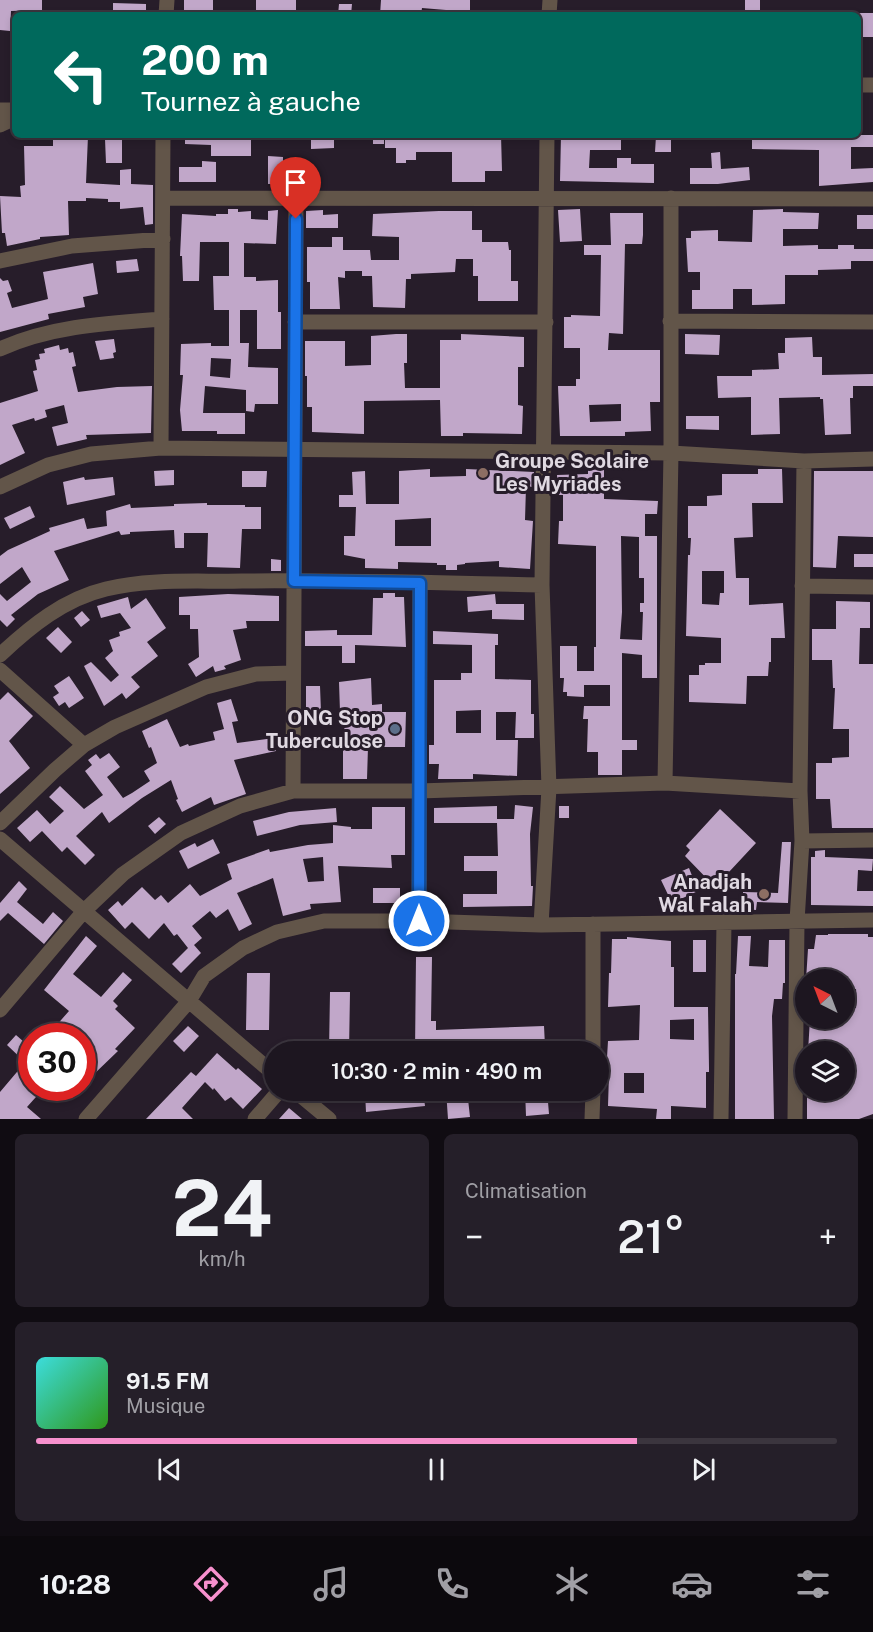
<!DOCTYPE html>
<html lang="fr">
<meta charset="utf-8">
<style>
:root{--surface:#1d1620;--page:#251f29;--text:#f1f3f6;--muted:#a09fa5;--line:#3b353e;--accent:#f790cd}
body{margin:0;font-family:"Public Sans",sans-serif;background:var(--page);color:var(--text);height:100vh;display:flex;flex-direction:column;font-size:22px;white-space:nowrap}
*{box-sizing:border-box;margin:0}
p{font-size:20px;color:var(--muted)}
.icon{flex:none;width:33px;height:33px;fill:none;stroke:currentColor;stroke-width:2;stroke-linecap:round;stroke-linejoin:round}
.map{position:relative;height:1119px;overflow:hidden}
.sheet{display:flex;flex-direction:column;gap:15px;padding:15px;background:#100c12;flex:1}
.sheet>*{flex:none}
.top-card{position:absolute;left:12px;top:12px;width:849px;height:126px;border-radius:9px;box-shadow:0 3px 9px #0003,0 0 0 2px var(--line);background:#00695c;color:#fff;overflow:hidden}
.needle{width:39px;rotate:318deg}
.fabs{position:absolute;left:795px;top:969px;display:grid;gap:12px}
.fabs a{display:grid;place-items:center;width:60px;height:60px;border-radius:50%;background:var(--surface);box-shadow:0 3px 9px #0003,0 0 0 2px var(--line);font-size:30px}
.speed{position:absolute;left:18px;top:1023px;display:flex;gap:12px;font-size:30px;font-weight:700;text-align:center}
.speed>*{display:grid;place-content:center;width:78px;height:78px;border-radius:50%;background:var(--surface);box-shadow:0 3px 9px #0003,0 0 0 2px var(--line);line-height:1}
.speed .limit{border:9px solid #d22;background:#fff;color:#111}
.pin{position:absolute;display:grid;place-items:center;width:51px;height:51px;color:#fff;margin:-62px -26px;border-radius:50% 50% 50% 0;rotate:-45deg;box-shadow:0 0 6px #0007}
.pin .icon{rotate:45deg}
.me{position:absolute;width:66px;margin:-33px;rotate:0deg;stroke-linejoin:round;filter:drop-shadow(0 0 4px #0008)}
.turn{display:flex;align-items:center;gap:21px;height:126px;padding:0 30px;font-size:27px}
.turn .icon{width:78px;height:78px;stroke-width:2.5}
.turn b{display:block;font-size:42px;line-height:51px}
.big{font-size:45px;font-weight:600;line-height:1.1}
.sheet .card{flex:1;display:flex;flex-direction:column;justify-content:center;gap:9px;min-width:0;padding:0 21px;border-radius:9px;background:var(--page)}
.sheet .dial{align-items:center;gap:0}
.dial b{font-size:78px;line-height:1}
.song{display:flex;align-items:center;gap:18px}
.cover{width:72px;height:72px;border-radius:9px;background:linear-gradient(135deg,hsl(180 70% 55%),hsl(110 70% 35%))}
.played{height:6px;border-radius:3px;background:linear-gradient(90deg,var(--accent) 75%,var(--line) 75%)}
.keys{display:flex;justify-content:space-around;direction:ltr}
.heat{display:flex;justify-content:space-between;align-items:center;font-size:33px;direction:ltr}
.sheet .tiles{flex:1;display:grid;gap:15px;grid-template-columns:1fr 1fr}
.card:last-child{grid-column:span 2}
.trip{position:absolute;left:264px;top:1041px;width:345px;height:60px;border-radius:30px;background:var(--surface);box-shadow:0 3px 9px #0003,0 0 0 2px var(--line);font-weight:600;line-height:60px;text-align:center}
.dock{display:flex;height:96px;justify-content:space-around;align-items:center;background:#0c090d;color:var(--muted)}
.dock .icon{width:42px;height:42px}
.dock .on{color:var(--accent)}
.dock b{font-size:27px;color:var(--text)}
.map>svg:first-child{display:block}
.building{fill:#c1a7c9;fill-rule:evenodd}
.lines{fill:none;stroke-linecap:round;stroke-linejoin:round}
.minor{stroke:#625549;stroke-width:15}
.route-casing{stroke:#114b97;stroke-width:15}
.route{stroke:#1a73e8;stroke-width:10}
.education-dot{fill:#8d6e63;stroke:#271d2a;stroke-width:2}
.service-dot{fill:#5c6f8a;stroke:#271d2a;stroke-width:2}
.labels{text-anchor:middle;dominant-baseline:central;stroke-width:6;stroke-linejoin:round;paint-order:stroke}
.poi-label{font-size:20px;font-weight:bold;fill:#e0d9e2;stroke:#271d2a;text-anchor:end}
</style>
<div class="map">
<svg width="873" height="1119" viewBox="0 0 873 1119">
<rect width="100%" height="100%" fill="#271d2a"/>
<path class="building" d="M0,0H42V10L11,11L10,31L0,30Z
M184,0H213V15H184Z
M256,0H296V15H256Z
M381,0H470V12L422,8L421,15H380Z
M745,0H760V15H745Z
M113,3L146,4V15H113Z
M339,4H352L351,15H338Z
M858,13H873V37H858Z
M53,135L88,136L86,183L120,185V170L131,169V184L153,185V224L145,225L143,207L120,209V202H108V199L86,198V201H68L69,235L40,237V239L7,246L5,233H2L0,196L21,197L20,186L25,185L24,146H53Z
M185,135H216L215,139H251V156H211V145L185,144Z
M373,135H384V144H373Z
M439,135H501L502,171H485V182H452V152H416V160H406V163H396V148H385V137H439Z
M561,135L621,136V150H590L589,168H617V158H631V164H654V183L560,181Z
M752,135H873V147H851V169L873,168V182L819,186V150L752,149Z
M656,136H671V152H655Z
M122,138V163H106L105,139Z
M334,138V148L311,149V139Z
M720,152L721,169L749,167L750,180L718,184H690V168H712L711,153Z
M268,156L283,157V168H301V183L268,184Z
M202,161L216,162V182H179V167H202Z
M228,209H238V212L251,211V219L268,220V211L278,210L276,244L244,243V277H256V281L278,280V312H281V349H257V310H240V343H249L248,367L278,368V404H255L254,412L246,411V390L205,386L203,413H245V434H217V431H182L180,410L183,375H180L181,344L211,343V346H229V310H214L213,276H229V242H200L199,281H183L182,256H180L182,214L216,216V214H228ZM211,358L231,359L230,378L210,376Z
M580,209L582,241L560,242L558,210Z
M783,209V212L819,213L818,229H783V246L818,245V249H838V245H854V249H873V261H851V269L818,270V275H785V304L752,305V289H733V309H692V290H700V272H688L686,238H691V231L718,230V241L752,242L753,210Z
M323,210V215L338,214V228H306V211Z
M439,211H472V230H482V242H508L509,250H511V281H518V301H478V276H473V259H456L455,272L411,274V279H406L405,308L373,307L372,276H362V271H345V278L338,277L340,309H310V282H307V247H332V237H343V250H370L371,260H399V237L372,236L373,214Z
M610,213H643V235L642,244H625L623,334L609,333L608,350H660V402H650L651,431L625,432V436H560L558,386H576V379H580V348H564V317H571V315L600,316L601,255H584V245H611ZM621,404V421L590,422L589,405Z
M857,215H873V229H857Z
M137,259L139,271L117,273L116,261Z
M93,263L98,294L83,297L85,307L48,314L49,319L0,332V278L3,281L8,280L12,291L7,293L12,308L48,299L43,272Z
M396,334H407V363H404L405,388H440V340H461V334L524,337V367H518V405L523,406L522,434L463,433V436H441L440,400L364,401V434L312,432V407H307V376H305V341H345V366L371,365V336Z
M685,334L720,335L719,355L685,354Z
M812,337L813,357H822V375L873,374V386H853V398H850L851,434L825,435L823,399H820V397L779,398L780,434L751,435V397L718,398L717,376H752V370L779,369L778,353H785V338Z
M114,339L116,352L113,353L114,358L100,360L95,341Z
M59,345L60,350L68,348L69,353L73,352L76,366L72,367L78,392L117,387L152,386L151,433L86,435L87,439L57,446L52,427L68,423L64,405L45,410L47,417L35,421L34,418L12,425L25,453L0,465V403L38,391L33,371L37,370L35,360L40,359L39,354L45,353L44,349Z
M686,416H719V430L686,429Z
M430,469V477L466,476V469L534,472L533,487H526L525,520L533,521L530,569L499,567V561L465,563V564L457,565V570H446V565H437V563L398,562V569L365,568V559L344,555V536H355L356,507H339V495H353L352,472L365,471L366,504H399V471ZM431,518V546H395V520Z
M604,469V499L658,501L657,514H645V536H657V678H642V655L622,653V740H637V750H622V775H598V752H587L588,719H583L584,706H610V685H584V697L567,696V692H563L564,678H560V646H577V671H594V647H596V546L558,544L559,521H563V495H558L557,475L588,474V470ZM621,536L639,537V578H644V603H640V612H643L642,640L620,639L622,612Z
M758,469H782L783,503H752L753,537L734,538L736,578H749V605L783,603L785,638H771V662H769L768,676H747L746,704L689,702V675H699V665H705V663H721V638L686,636L688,555H690L691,538H688V506H707V496L722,495V474H758ZM702,571H724V593H720L719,605L702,604Z
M174,470V485L155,486L154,471Z
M242,471H267L266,487H242Z
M814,471H873V537L838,536L836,568L813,567Z
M84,477L85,480L113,477L115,495L67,505L63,482Z
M207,503V505H245V507H261V529H242L240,568L207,567L208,533H184V548H175L174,530L130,532V534L121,535L119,531L54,551L69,580L38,594L11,615L15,619L7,627L0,620V594L7,601L31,582L22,567L0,584V556L8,550L50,531L49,528L84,518L87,529L107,526L106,511L130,504L131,508L174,506V504Z
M30,506L35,517L10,529L4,518Z
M854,554H873V567H854Z
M271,559L281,560V571H271Z
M383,593H395V597H404L406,647L355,645V663H342V646H305V631L337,630V635H372L373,598H383Z
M228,594L279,596V621H246L247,628L233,630L241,660L224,666L226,669L215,672L213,666L196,677L188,664L199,657L198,629H190V615H179V597Z
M495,594L496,604H524V620L492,619V610L468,612L467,597Z
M128,597L131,609L146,598L166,628L147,642L158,656L131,677L140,687L126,699L122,693L104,706L84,666L91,662L111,682L119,675L105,658L113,651L109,640L120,636L119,632L131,628L120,613L101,618L97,606Z
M836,601L870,602V628H860L859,664H873V828H832L830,799H816V763H832V758L849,757V729H833L835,688H833L832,660H812V629H836Z
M82,611L90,620L81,627L74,618Z
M58,627L72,642L61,653L46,638Z
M433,631L498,634V645H495V679L531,680V714H534V738H515L516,712H496V740H518L517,776L473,774V779H438L439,764H429V745H434V680H461V673H472V645L433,644ZM481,710V733H456V711Z
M69,676L84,698L69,708L65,702L59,706L53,697L59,693L54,686Z
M371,678L372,705L382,704V712H406L405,747H368L367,779H343V750H336L335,739H344L345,712H340L339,682Z
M306,686H320L321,712L306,713Z
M8,692L33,716L9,741L30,768L0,794V700Z
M231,699L238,721L232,722L237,743L274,738L276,751L234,760L246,794L214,805L211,797L182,812L176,800L178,799L171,780L142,798L109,823L102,812L76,836L95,855L85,865L67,847L62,852L42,831L30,842L17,828L37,810L50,824L64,811L49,797L60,786L84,809L103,795L85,771L92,765L88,760L96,754L100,759L109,753L120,767L107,777L123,798L132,793L150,781L144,771L157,763L151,747L149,748L142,731L167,719L180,747L188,744L189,746L215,740L213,732L224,729L217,703Z
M515,805L533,807L530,834L531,886H533L532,906L463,907V894H497V871H464V856H498L497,823H434V808L497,806V819H514Z
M559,806H569V818H559Z
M372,807H405V855H391L392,868L338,866L341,902L310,904L311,909L283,916L273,878L237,893L252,924L239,931L228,909L216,918L210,911L192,926L202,938L194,945L201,953L181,973L172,964L188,948L177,934L174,936L164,923L149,939L132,922L125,929L108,910L118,901L122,906L142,887L155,900L161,895L168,903L190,884L200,896L232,879L227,864L269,849L270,852L308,845L333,843V825L351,827V829H372ZM323,857L324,881L308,882L303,859Z
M336,808L337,822L300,825L257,836L253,821L289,812Z
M720,809L756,843L715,887L685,856L690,850L686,846Z
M159,817L166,824L155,834L148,826Z
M213,839L220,853L188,869L179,851L195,843L197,847Z
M782,842H791L788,903L757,902L756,910L742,909L743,892L778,893Z
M825,850V857L873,859L872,871L858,870L857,891H873V906L811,905V857H815V851Z
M689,868L698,891L672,903L661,880Z
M19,881L27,889L17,902L43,924L53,912L63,921L44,944L8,913L0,921V903Z
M373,888H400V903H373Z
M828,934H868V937H873V1114L859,1119H807V1094L825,1093V1090H844V1052H808L810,1018H844V1009L856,1008L857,1000L856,989L844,990V980H806L808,949H814L816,935H828Z
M86,936L97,946L73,974L101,997L123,972L132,980L113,1001L118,1006L115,1009L135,1028L115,1049L118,1051L92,1076L82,1068V1036H47L69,1011L44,990Z
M738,936H751L749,966L768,967L769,940H785V983H783L782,999H774L772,1016L774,1119H735V974H736Z
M627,937L671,941V967H674V1007H708L709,1067V1072H706V1108L671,1106V1119H656L657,1109L608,1106L609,1074H606L608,1041L639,1040L640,1005L608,1007L609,973H611L612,939H627ZM694,1019V1040L670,1039V1020ZM624,1073H644V1093H624Z
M693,940H706V972H693Z
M416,957H432L431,1021H436V1030L544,1026L545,1046L437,1047V1052H415Z
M247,973H270L269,1030H246Z
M330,992H350L349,1052H329Z
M188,1026L199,1036L184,1052L173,1041Z
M16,1035L32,1049V1060L27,1064L7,1045Z
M217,1053L236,1070L238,1068L262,1089L243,1109L231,1097L225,1101L214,1088L213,1090L205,1082L182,1108L193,1119H146L191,1072L196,1076Z
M22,1066L32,1074V1088H44L27,1107L41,1119H0V1092Z
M383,1090H423L425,1106L366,1112L365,1092Z
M446,1090H467L470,1117L448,1119Z
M525,1090H547L549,1114L526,1116Z
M289,1108L302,1119H279Z"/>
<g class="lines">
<path class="minor" d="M166,15L167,0
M549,15L550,0
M858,85H873
M0,110H15
M0,125L15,118
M163,198L873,199
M0,261L72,246L163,239
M670,321L873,322
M295,322H546
M0,349C50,326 108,323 162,319
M161,448L163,135
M0,487L48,465L91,454L161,448L671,453L804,461L873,459
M802,586L873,587
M0,655C31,626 64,599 106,589C150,578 198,582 242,581C342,580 442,583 542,585
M0,670L84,745
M665,783L671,453V198
M293,791L296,198
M0,823L55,770L84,745L115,727L206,687L256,674L293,673
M0,839L274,1074
M802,841L873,840
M419,921L420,583
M541,925L549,788L542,585L547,135
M0,1010L84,911L123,874L181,833L240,806L293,791H419L665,783L800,791
M593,1052V924
M294,1090L329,1119
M86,1119L189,1001L204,976L243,948L277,932L324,921H419L541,925L873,920
M255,1119L280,1090
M592,1119L593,1090
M721,1119L724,922
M795,1119L797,921L802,841L800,791L804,461"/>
</g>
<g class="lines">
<defs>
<path id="route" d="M296,219L294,581L420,583L419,921"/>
</defs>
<use href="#route" class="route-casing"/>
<use href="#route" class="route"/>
</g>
<g class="education-dot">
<circle cx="483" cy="473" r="6"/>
<circle cx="764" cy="894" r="6"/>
</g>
<circle class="service-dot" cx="395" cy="729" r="6"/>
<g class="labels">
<g class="poi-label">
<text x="495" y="461" text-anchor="start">Groupe Scolaire<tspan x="495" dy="23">Les Myriades</tspan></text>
<text x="383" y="718">ONG Stop<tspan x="383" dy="23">Tuberculose</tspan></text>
<text x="752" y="882">Anadjah<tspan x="752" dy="23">Wal Falah</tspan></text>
</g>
</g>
</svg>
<div class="fabs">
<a><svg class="needle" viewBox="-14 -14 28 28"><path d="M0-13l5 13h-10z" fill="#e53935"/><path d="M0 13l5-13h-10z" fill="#a09fa5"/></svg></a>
<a><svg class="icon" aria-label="layers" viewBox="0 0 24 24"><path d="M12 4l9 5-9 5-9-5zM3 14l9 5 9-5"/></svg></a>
</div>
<div class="speed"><div class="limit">30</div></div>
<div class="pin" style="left:296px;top:219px;background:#d93025"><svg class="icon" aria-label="arrive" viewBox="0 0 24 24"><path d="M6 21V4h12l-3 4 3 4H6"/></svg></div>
<svg class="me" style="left:419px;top:921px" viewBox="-20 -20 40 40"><circle r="17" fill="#1a73e8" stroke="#fff" stroke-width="3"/><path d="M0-11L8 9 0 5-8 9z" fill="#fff"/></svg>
<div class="trip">10:30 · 2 min · 490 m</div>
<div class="top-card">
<div class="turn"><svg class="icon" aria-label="left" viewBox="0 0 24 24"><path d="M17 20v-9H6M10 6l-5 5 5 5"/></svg><div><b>200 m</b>Tournez à gauche</div></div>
</div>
</div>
<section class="sheet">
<div class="tiles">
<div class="card dial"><b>24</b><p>km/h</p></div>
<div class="card"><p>Climatisation</p>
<div class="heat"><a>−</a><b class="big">21°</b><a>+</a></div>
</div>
<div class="card">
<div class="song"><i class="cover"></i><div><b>91.5 FM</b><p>Musique</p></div></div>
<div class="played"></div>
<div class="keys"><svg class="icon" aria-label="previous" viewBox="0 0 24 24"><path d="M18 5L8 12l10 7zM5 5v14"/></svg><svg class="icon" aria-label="pause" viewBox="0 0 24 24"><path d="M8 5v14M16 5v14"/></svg><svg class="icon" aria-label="next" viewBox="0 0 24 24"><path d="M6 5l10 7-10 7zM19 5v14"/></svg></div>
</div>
</div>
</section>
<nav class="dock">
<b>10:28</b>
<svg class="icon on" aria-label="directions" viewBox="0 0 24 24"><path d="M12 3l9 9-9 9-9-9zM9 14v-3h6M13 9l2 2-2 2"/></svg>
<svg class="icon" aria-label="music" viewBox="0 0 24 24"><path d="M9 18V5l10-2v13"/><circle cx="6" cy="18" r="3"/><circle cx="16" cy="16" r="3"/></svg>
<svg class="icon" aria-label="phone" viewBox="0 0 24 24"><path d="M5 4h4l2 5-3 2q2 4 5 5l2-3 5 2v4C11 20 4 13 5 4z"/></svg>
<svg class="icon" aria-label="climate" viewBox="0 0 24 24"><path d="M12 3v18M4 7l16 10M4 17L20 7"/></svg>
<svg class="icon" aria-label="car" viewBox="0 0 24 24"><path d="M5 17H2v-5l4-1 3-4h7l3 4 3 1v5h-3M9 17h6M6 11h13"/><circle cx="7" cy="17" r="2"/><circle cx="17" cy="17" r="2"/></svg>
<svg class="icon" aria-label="filters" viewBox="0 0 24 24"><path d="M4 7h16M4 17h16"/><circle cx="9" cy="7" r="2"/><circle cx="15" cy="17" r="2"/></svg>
</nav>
